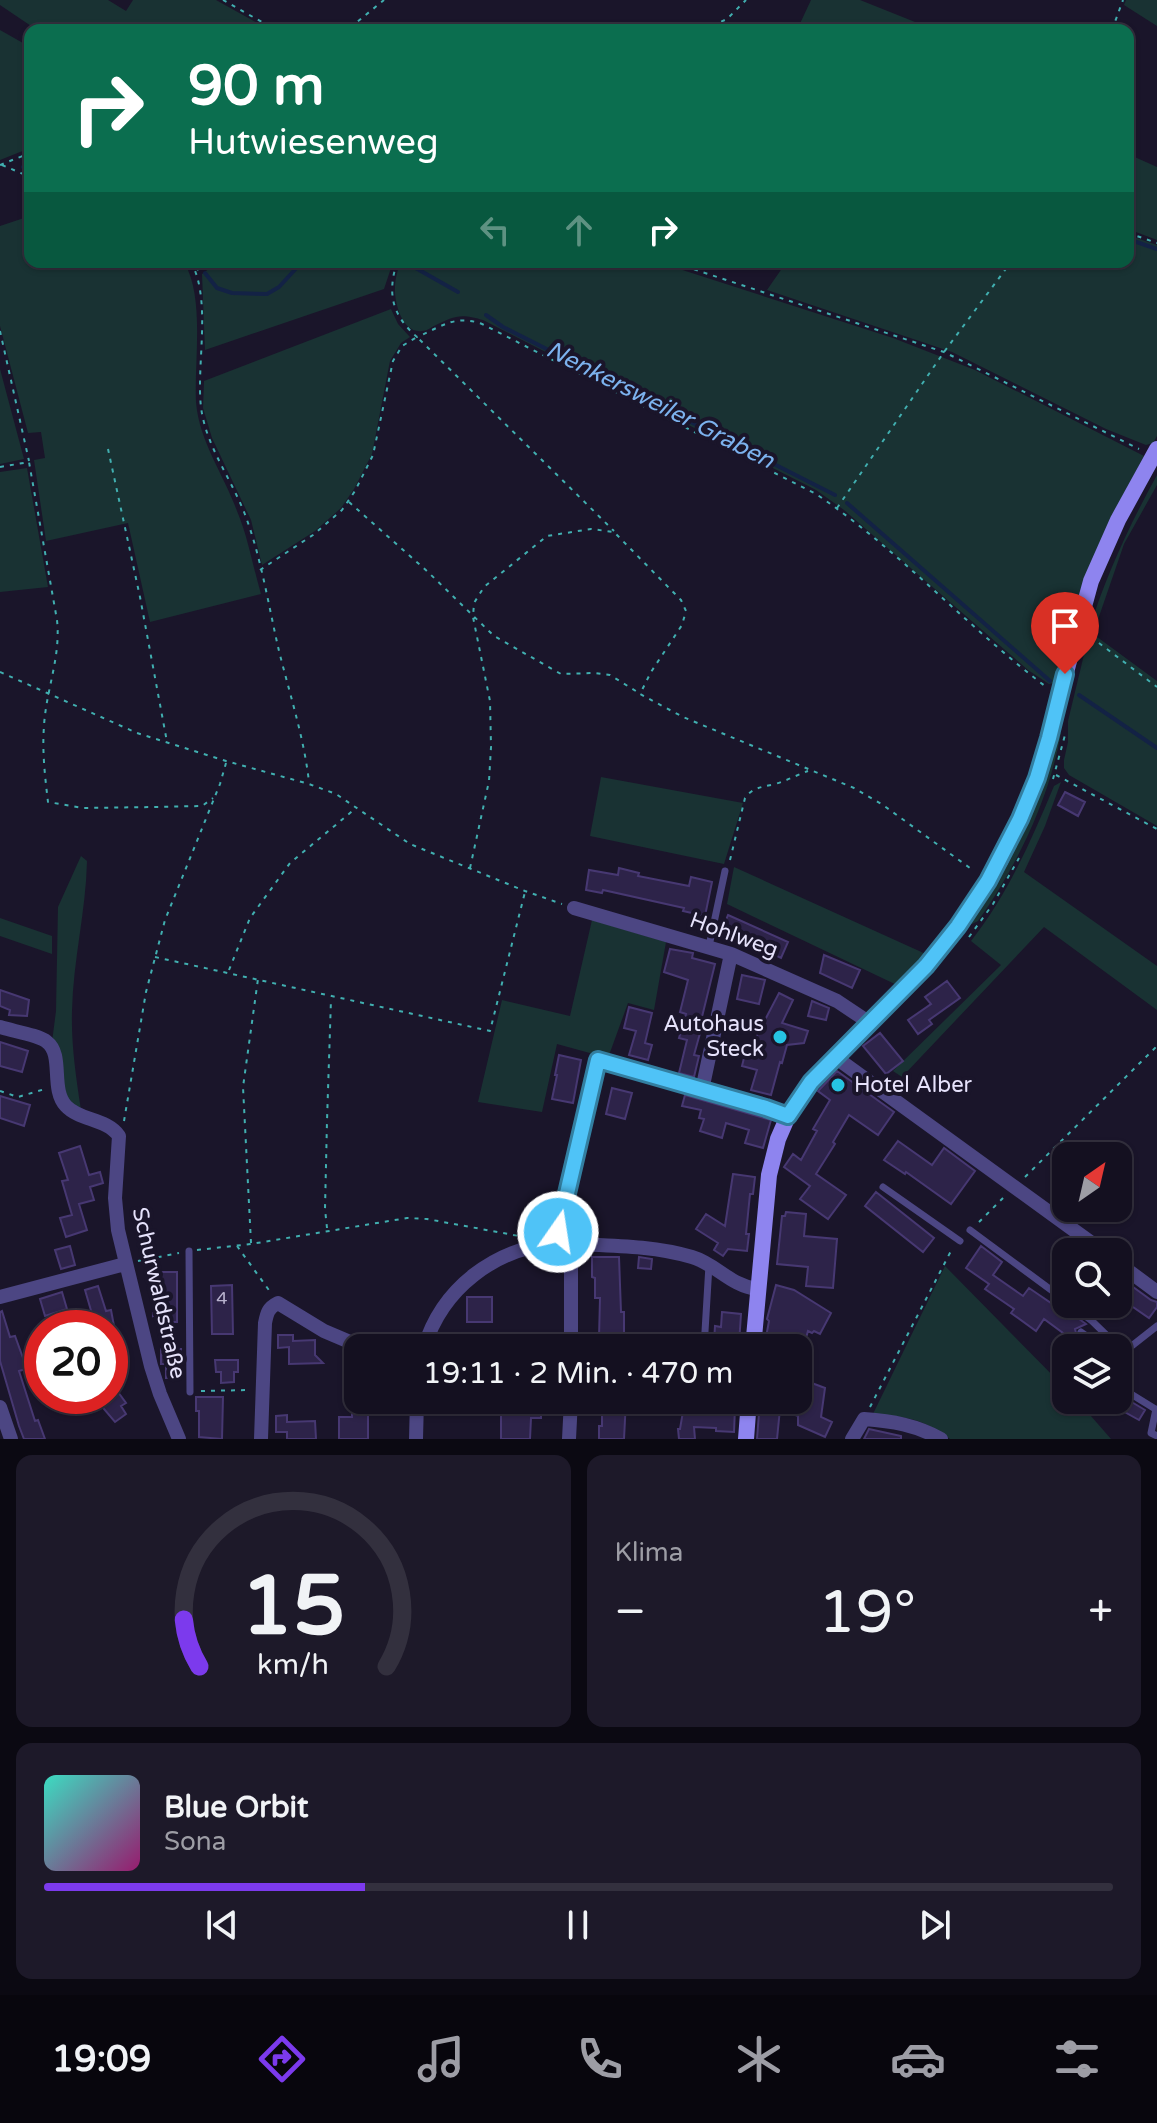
<!DOCTYPE html>
<html lang="de">
<meta charset="utf-8">
<style>
:root{--surface:#141020;--page:#1d1929;--text:#f1f3f6;--muted:#9d9da5;--line:#33303e;--accent:#7c3aed}
body{margin:0;font-family:"Varela Round",sans-serif;background:var(--page);color:var(--text);height:100vh;display:flex;flex-direction:column;font-size:30px;white-space:nowrap}
*{box-sizing:border-box;margin:0}
p{font-size:26px;color:var(--muted)}
.icon{flex:none;width:44px;height:44px;fill:none;stroke:currentColor;stroke-width:2;stroke-linecap:round;stroke-linejoin:round}
.map{position:relative;height:1439px;overflow:hidden}
.drawer{display:flex;flex-direction:column;gap:16px;padding:16px;background:#0b0912;flex:1}
.drawer>*{flex:none}
.guide{position:absolute;left:24px;top:24px;width:1110px;height:244px;border-radius:16px;box-shadow:0 2px 6px #0004,0 0 0 2px var(--line);background:#0b6e4f;color:#fff;overflow:hidden}
.needle{width:52px;rotate:34deg}
.tools{position:absolute;left:1052px;top:1142px;display:grid;gap:16px}
.tools a{display:grid;place-items:center;width:80px;height:80px;border-radius:16px;background:var(--surface);box-shadow:0 2px 6px #0004,0 0 0 2px var(--line);font-size:40px}
.speed{position:absolute;left:24px;top:1310px;display:flex;gap:16px;font-size:40px;font-weight:700;text-align:center}
.speed>*{display:grid;place-content:center;width:104px;height:104px;border-radius:50%;background:var(--surface);box-shadow:0 2px 6px #0004,0 0 0 2px var(--line);line-height:1}
.speed .limit{border:12px solid #d22;background:#fff;color:#111}
.pin{position:absolute;display:grid;place-items:center;width:68px;height:68px;color:#fff;margin:-82px -34px;border-radius:50% 50% 50% 0;rotate:-45deg;box-shadow:0 0 8px #0007}
.pin .icon{rotate:45deg}
.me{position:absolute;width:88px;margin:-44px;rotate:13deg;stroke-linejoin:round;filter:drop-shadow(0 0 6px #0008)}
.turn{display:flex;align-items:center;gap:28px;height:168px;padding:0 32px;font-size:36px}
.turn .icon{width:104px;height:104px;stroke-width:2.5}
.turn b{display:block;font-size:56px;line-height:68px}
.lanes{display:flex;align-items:center;height:76px;padding:0 32px;background:#0003;justify-content:center;gap:40px;direction:ltr}
.lanes .off{opacity:.35}
.big{font-size:60px;font-weight:600;line-height:1.1}
.drawer .tile{flex:1;display:flex;flex-direction:column;justify-content:center;gap:12px;min-width:0;padding:0 28px;border-radius:16px;background:var(--page)}
.drawer .dial{align-items:center;gap:0}
.dial svg{height:208px;overflow:visible;fill:none;stroke:var(--line);stroke-width:7;stroke-linecap:round;text-anchor:middle}
.dial text{fill:var(--text);stroke:none}
.song{display:flex;align-items:center;gap:24px}
.cover{width:96px;height:96px;border-radius:12px;background:linear-gradient(135deg,hsl(170 70% 55%),hsl(320 70% 35%))}
.played{height:8px;border-radius:4px;background:linear-gradient(90deg,var(--accent) 30%,var(--line) 30%)}
.keys{display:flex;justify-content:space-around;direction:ltr}
.heat{display:flex;justify-content:space-between;align-items:center;font-size:44px;direction:ltr}
.drawer .tiles{flex:1;display:grid;gap:16px;grid-template-columns:1fr 1fr}
.tile:last-child{grid-column:span 2}
.trip{position:absolute;left:344px;top:1334px;width:468px;height:80px;border-radius:16px;background:var(--surface);box-shadow:0 2px 6px #0004,0 0 0 2px var(--line);font-weight:600;line-height:80px;text-align:center}
.menu{display:flex;height:128px;justify-content:space-around;align-items:center;background:#08060d;color:var(--muted)}
.menu .icon{width:56px;height:56px}
.menu .selected{color:var(--accent)}
.menu b{font-size:36px;color:var(--text)}
.map>svg:first-child{display:block}
.green{fill:#193233}
.lines{fill:none;stroke-linecap:round;stroke-linejoin:round}
.stream{stroke:#132245;stroke-width:4}
.building{fill:#2d2349;stroke:#473872;stroke-width:2}
.path{stroke:#41afb0;stroke-width:2;stroke-dasharray:4 6;stroke-linecap:butt}
.lane{stroke:#4c4683;stroke-width:7}
.street{stroke:#4c4683;stroke-width:14}
.secondary{stroke:#8e84ef;stroke-width:16}
.route-casing{stroke:#337fa1;stroke-width:20}
.route{stroke:#4fc3f7;stroke-width:14}
.poi-dot{fill:#26c4e3;stroke:#1a152a;stroke-width:3}
.labels{text-anchor:middle;dominant-baseline:central;stroke-width:8;stroke-linejoin:round;paint-order:stroke}
.number-label{font-size:18px;fill:#b8b2ce}
.street-label{font-size:22px;fill:#e6e2fb;stroke:#1a152a}
.poi-label{font-size:22px;fill:#e6e2fb;stroke:#1a152a;text-anchor:end}
.water-label{font-size:24px;font-style:italic;fill:#7cb2ee;stroke:#1a152a}
</style>
<div class="map">
<svg width="1157" height="1439" viewBox="0 0 1157 1439">
<rect width="100%" height="100%" fill="#1a152a"/>
<path class="green" d="M0,0H108L126,11L133,0H216L270,30H37L0,5Z
M811,0H860L935,30H797Z
M1126,0H1157V26L1124,5Z
M0,30L30,47V148L0,160Z
M1128,154L1157,167V240L1128,229Z
M30,216V262H184C205,298 194,360 196,402C199,441 224,475 237,511C248,537 253,567 261,594L150,622L128,523L46,541L34,460L45,458L41,432L28,433L0,326V226Z
M1128,235L1157,245V436L1153,443L1146,445L1106,429L952,352L767,290L785,264L782,262H850L861,268L864,262H991L1001,268L1006,262H1128Z
M218,262H393L384,289L205,350L202,274Z
M400,262H653L667,265L893,338L975,370L1144,456L1111,518L1057,682L1049,684L1028,670L844,510L816,490L483,320C460,313 454,316 434,326C430,328 427,331 422,331C402,334 394,302 395,287C395,279 398,270 400,262Z
M391,309L398,324L410,337L401,343L390,361L372,454L354,489L341,508L315,531L262,565L251,520L212,438L203,408L204,381Z
M0,369L24,459L0,464Z
M27,468L48,587L0,592V472Z
M1157,475V485L1124,544L1093,634L1157,681V826L1069,775L1064,768V760L1068,742V721L1088,638L1093,634L1089,630C1106,575 1129,526 1157,475Z
M1058,732L1061,733C1049,800 1017,866 978,921L972,924L970,922L1045,778Z
M601,777L743,803L724,864L590,836Z
M1061,782L1045,826L1024,872L1157,966V1010L1044,927L902,1077L893,1071L1001,965L971,941C1008,894 1031,841 1054,786Z
M81,856L87,861C86,911 73,960 72,1011C71,1045 76,1077 81,1110L66,1102L52,1042L56,1011L58,907Z
M734,867L928,955L899,986L727,904Z
M0,918L52,936V954L0,936Z
M592,920L666,942L654,1010L628,1003L608,1058L557,1044L542,1112L478,1102L502,1000L570,1016Z
M945,1266L1066,1389V1400H1077L1111,1439H950C921,1418 908,1417 873,1414Z"/>
<g class="lines">
<path class="stream" d="M23,167L30,169
M1128,239L1157,249
M199,262V263
M405,262L458,292
M205,273L217,288L232,293L267,294L279,287L302,262
M486,315L503,327L835,495
M847,503L1050,681
M1079,695L1157,748"/>
</g>
<path class="building" d="M1065,792L1085,802L1078,816L1058,805Z
M619,868L639,873L638,876L689,886L691,877L712,882L705,916L683,911L684,908L603,890L602,893L586,890L589,870L618,875Z
M728,915L788,942L781,958L722,930Z
M670,949L693,953L692,958L715,964L700,1025L702,1026L694,1055L699,1056L694,1077L679,1073L687,1040L679,1038L686,1014L680,1012L688,980L664,972Z
M824,955L860,970L852,988L820,973Z
M742,975L765,980L759,1004L737,999Z
M947,981L960,998L929,1020L932,1024L918,1034L908,1020L931,1004L925,997Z
M0,990L29,1000L27,1016L9,1015L10,1010L0,1006Z
M779,993L793,1000L782,1023L808,1031L804,1043L787,1045L782,1063L780,1062L771,1095L751,1090L757,1070L742,1066L748,1042L753,1043Z
M812,1001L829,1008L826,1020L808,1016Z
M629,1007L652,1013L645,1043L652,1045L648,1060L629,1055L636,1031L624,1028Z
M880,1033L903,1061L886,1074L863,1046Z
M0,1042L28,1051L22,1072L0,1066Z
M559,1055L581,1060L573,1103L552,1099L557,1075H555Z
M837,1071L894,1112L878,1135L849,1115L833,1142L835,1144L816,1174L846,1195L828,1219L800,1199L810,1186L784,1167L793,1154L801,1160L817,1131L813,1129L830,1100L818,1091Z
M612,1088L632,1093L625,1119L606,1114Z
M685,1095L771,1120L763,1148L745,1143L749,1130L726,1123L722,1138L700,1131L704,1119L699,1118L701,1110L682,1106Z
M0,1096L30,1105L24,1126L0,1118Z
M898,1141L932,1165L944,1148L975,1171L951,1204L906,1172L905,1174L884,1160Z
M80,1146L89,1175L100,1172L103,1183L90,1187L94,1200L79,1204L87,1230L66,1237L60,1218L72,1215L62,1181L68,1180L59,1153Z
M733,1174L755,1177L753,1194H750L746,1234H749L747,1251L728,1249L723,1256L714,1250L718,1243L696,1229L706,1214L725,1226Z
M876,1192L934,1238L923,1252L865,1206Z
M786,1212L806,1214L804,1236L837,1239L833,1288L806,1286L808,1267L777,1264L782,1216H785Z
M70,1246L75,1265L61,1269L55,1250Z
M981,1246L1002,1262L993,1275L1023,1296L1029,1288L1054,1305L1056,1302L1086,1324L1075,1329L1077,1337L1074,1341L1044,1319L1036,1331L1011,1313L1014,1309L985,1289L989,1284L966,1268Z
M592,1257H619L621,1312H624V1338H599L600,1298H595V1278L592,1277Z
M639,1257L652,1259L651,1269L638,1268Z
M154,1272H177V1322H162V1313L153,1316Z
M1129,1284L1151,1300L1157,1302V1307L1149,1318L1120,1298Z
M232,1285L233,1334H212L211,1286Z
M776,1285L794,1290L831,1313L820,1334L814,1331L812,1333L808,1331L803,1348H764L769,1321L767,1319Z
M98,1286L106,1311L111,1310L114,1326L112,1328H92L90,1314H92L85,1290Z
M62,1292L67,1309L45,1316L40,1299Z
M467,1297H492V1322H467Z
M2,1311L10,1337L15,1336L23,1358L26,1369L19,1371L35,1421L38,1420L45,1439H24L19,1426L0,1361V1312Z
M722,1312L741,1314L739,1344L714,1342L715,1326L721,1327Z
M520,1334H549L548,1348H520Z
M278,1335H293V1341L315,1340V1355L323,1363L289,1364V1347L278,1348Z
M161,1349H181V1378H166V1364H161Z
M215,1360H238V1372H234V1382L221,1383V1372H216Z
M801,1379L825,1388L821,1417L832,1422L825,1437L798,1425V1416L780,1409L777,1439H757L760,1400H798V1383H801Z
M110,1381L126,1403L121,1406L126,1414L115,1422L98,1402L107,1396H110Z
M1120,1395L1145,1410L1139,1420L1114,1406Z
M196,1397H223L222,1439L199,1437V1411H196Z
M352,1400H368V1439H339V1417H352Z
M510,1400H541V1418H531L530,1439H501V1413L510,1414Z
M602,1400H626L624,1439H599V1426H602Z
M685,1400H709L707,1407L735,1408L734,1432L716,1431V1428L694,1427L695,1439H679L678,1429H680Z
M287,1415V1422L315,1421L316,1439H287V1432H276V1416Z
M869,1429L901,1436V1439H864Z"/>
<g class="lines">
<path class="path" d="M223,0L276,30
M340,30L357,22L384,0
M703,30L727,19L746,0
M1112,30L1123,0
M0,165L30,153
M2,165L30,177
M1128,233L1157,243
M191,262C212,300 196,365 201,407C206,448 234,482 247,520C262,562 269,608 279,651C290,695 304,738 309,782
M397,262C387,294 392,315 417,337C441,327 455,314 482,324L816,494C898,549 966,626 1045,686
M665,262L681,265L944,352L1139,449
M197,270L211,262
M0,331L29,461
M108,449L140,597L167,742
M0,467L29,462L57,620C61,657 46,690 44,726C42,751 45,777 48,802L83,808L153,807L202,806L213,798
M349,502L428,572L494,636L561,674L594,673L610,675L639,693
M837,508L944,352L1011,262
M260,570L313,535L342,510L355,491L373,455L393,361L402,346L417,337L614,531
M1091,637L1157,687
M0,672L137,733L226,761L309,784L336,794L410,844L525,891L562,904
M1056,775L1157,829
M1053,779L1065,735
M730,860L745,798C753,787 763,787 775,784C786,781 797,775 808,771
M470,868L489,781L491,747L490,701L473,617L474,603L484,587L547,536L591,529L614,532L681,600L686,611L682,625L651,672L640,694L683,717L854,788L883,805L974,871
M969,937L993,904L1019,858
M155,957L490,1031L525,892
M229,970L250,918L290,863L356,808
M0,1091L18,1097L45,1089
M124,1121L146,992L165,920L220,784L226,763
M1025,1177L1157,1046
M979,1222L1006,1195
M327,1228L325,1209L327,1121L331,999
M251,1243L243,1087L258,979
M237,1246L271,1293
M197,1250L251,1244L407,1218L427,1219L519,1236
M138,1261L179,1253
M201,1391L251,1390
M870,1407L952,1249"/>
<path class="lane" d="M709,946L725,871
M883,1187L960,1241
M970,1230L1066,1301
M557,1243L558,1232L598,1060
M189,1251L190,1392
M1069,1304L1092,1321L1124,1352
M1081,1332L1104,1348
M704,1348L709,1265
M1118,1360L1124,1352L1157,1326
M1118,1386L1157,1410
M1156,1409L1151,1433L1157,1436"/>
<path class="street" d="M574,908L731,954L837,1001L870,1023
M0,1027C12,1031 39,1035 47,1042C64,1055 50,1089 66,1106C80,1121 106,1118 119,1136L115,1198L118,1230L151,1366L160,1394L179,1439
M835,1057L1104,1252
M598,1060L766,1108L788,1116
M702,1090L731,954
M1118,1263L1157,1292
M0,1297L125,1264
M424,1348C442,1288 495,1248 557,1243C601,1246 649,1244 692,1257C716,1264 731,1286 757,1289
M571,1348V1244
M0,1407L11,1439
M261,1439L265,1323C267,1313 268,1308 278,1303L324,1331L364,1348
M416,1439L417,1400
M569,1439L571,1400
M852,1439L864,1419C892,1421 916,1425 941,1439"/>
<path class="secondary" d="M753,1348L769,1175L778,1139L788,1116L811,1082L926,966L958,926L1000,861L1020,819L1037,778L1091,581L1118,520L1157,449
M746,1439L749,1400"/>
</g>
<g class="lines">
<defs>
<path id="route" d="M558,1232L598,1060L766,1108L788,1116L811,1082L926,966L958,926L988,881L1020,819L1037,778L1049,738L1065,674"/>
</defs>
<use href="#route" class="route-casing"/>
<use href="#route" class="route"/>
</g>
<g class="poi-dot">
<circle cx="780" cy="1037" r="8"/>
<circle cx="838" cy="1085" r="8"/>
</g>
<g class="labels">
<g class="number-label">
<text x="222" y="1298">4</text>
</g>
<g class="street-label">
<text transform="translate(734 935) rotate(20)">Hohlweg</text>
<text transform="translate(159 1293) rotate(77)">Schurwaldstraße</text>
</g>
<g class="poi-label">
<text x="764" y="1024">Autohaus<tspan x="764" dy="25">Steck</tspan></text>
<text x="854" y="1085" text-anchor="start">Hotel Alber</text>
</g>
<g class="water-label">
<text transform="translate(660 405) rotate(27)">Nenkersweiler Graben</text>
</g>
</g>
</svg>
<div class="tools">
<a><svg class="needle" viewBox="-14 -14 28 28"><path d="M0-13l5 13h-10z" fill="#e53935"/><path d="M0 13l5-13h-10z" fill="#9d9da5"/></svg></a>
<a><svg class="icon" aria-label="search" viewBox="0 0 24 24"><circle cx="10" cy="10" r="6"/><path d="M15 15l6 6"/></svg></a>
<a><svg class="icon" aria-label="layers" viewBox="0 0 24 24"><path d="M12 4l9 5-9 5-9-5zM3 14l9 5 9-5"/></svg></a>
</div>
<div class="speed"><div class="limit">20</div></div>
<div class="pin" style="left:1065px;top:674px;background:#d93025"><svg class="icon" aria-label="arrive" viewBox="0 0 24 24"><path d="M6 21V4h12l-3 4 3 4H6"/></svg></div>
<svg class="me" style="left:558px;top:1232px" viewBox="-20 -20 40 40"><circle r="17" fill="#4fc3f7" stroke="#fff" stroke-width="3"/><path d="M0-11L8 9 0 5-8 9z" fill="#fff"/></svg>
<div class="trip">19:11 · 2 Min. · 470 m</div>
<div class="guide">
<div class="turn"><svg class="icon" aria-label="right" viewBox="0 0 24 24"><path d="M7 20v-9h11M14 6l5 5-5 5"/></svg><div><b>90 m</b>Hutwiesenweg</div></div>
<div class="lanes"><svg class="icon off" aria-label="left" viewBox="0 0 24 24"><path d="M17 20v-9H6M10 6l-5 5 5 5"/></svg><svg class="icon off" aria-label="ahead" viewBox="0 0 24 24"><path d="M12 20V5M6 11l6-6 6 6"/></svg><svg class="icon" aria-label="right" viewBox="0 0 24 24"><path d="M7 20v-9h11M14 6l5 5-5 5"/></svg></div>
</div>
</div>
<section class="drawer">
<div class="tiles">
<div class="tile dial"><svg viewBox="0 0 100 80">
<path d="M14 69A42 42 0 1 1 86 69"/>
<path d="M14 69A42 42 0 0 1 8 51" stroke="#7c3aed"/>
<text x="50" y="56" font-size="32" font-weight="700">15</text>
<text x="50" y="72" font-size="11">km/h</text>
</svg></div>
<div class="tile"><p>Klima</p>
<div class="heat"><a>−</a><b class="big">19°</b><a>+</a></div>
</div>
<div class="tile">
<div class="song"><i class="cover"></i><div><b>Blue Orbit</b><p>Sona</p></div></div>
<div class="played"></div>
<div class="keys"><svg class="icon" aria-label="previous" viewBox="0 0 24 24"><path d="M18 5L8 12l10 7zM5 5v14"/></svg><svg class="icon" aria-label="pause" viewBox="0 0 24 24"><path d="M8 5v14M16 5v14"/></svg><svg class="icon" aria-label="next" viewBox="0 0 24 24"><path d="M6 5l10 7-10 7zM19 5v14"/></svg></div>
</div>
</div>
</section>
<nav class="menu">
<b>19:09</b>
<svg class="icon selected" aria-label="directions" viewBox="0 0 24 24"><path d="M12 3l9 9-9 9-9-9zM9 14v-3h6M13 9l2 2-2 2"/></svg>
<svg class="icon" aria-label="music" viewBox="0 0 24 24"><path d="M9 18V5l10-2v13"/><circle cx="6" cy="18" r="3"/><circle cx="16" cy="16" r="3"/></svg>
<svg class="icon" aria-label="phone" viewBox="0 0 24 24"><path d="M5 4h4l2 5-3 2q2 4 5 5l2-3 5 2v4C11 20 4 13 5 4z"/></svg>
<svg class="icon" aria-label="climate" viewBox="0 0 24 24"><path d="M12 3v18M4 7l16 10M4 17L20 7"/></svg>
<svg class="icon" aria-label="car" viewBox="0 0 24 24"><path d="M5 17H2v-5l4-1 3-4h7l3 4 3 1v5h-3M9 17h6M6 11h13"/><circle cx="7" cy="17" r="2"/><circle cx="17" cy="17" r="2"/></svg>
<svg class="icon" aria-label="filters" viewBox="0 0 24 24"><path d="M4 7h16M4 17h16"/><circle cx="9" cy="7" r="2"/><circle cx="15" cy="17" r="2"/></svg>
</nav>
